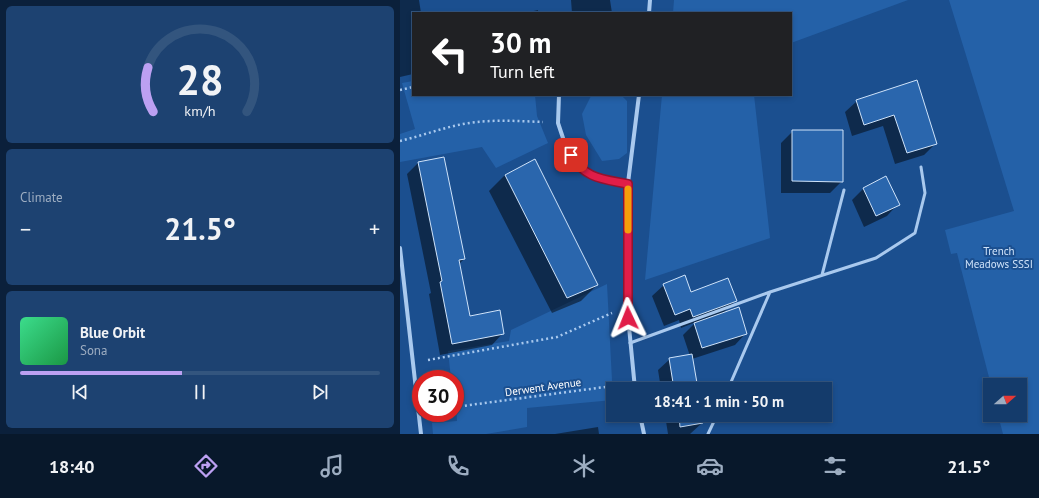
<!DOCTYPE html>
<meta charset="utf-8">
<style>
:root{--surface:#143b6b;--page:#1d4271;--text:#f1f3f6;--muted:#9dadc1;--line:#33557e;--accent:#bca0f2}
body{margin:0;font-family:"PT Sans",sans-serif;background:var(--page);color:var(--text);height:100vh;display:flex;flex-direction:column;font-size:15px;white-space:nowrap}
*{box-sizing:border-box;margin:0}
p{font-size:13px;color:var(--muted)}
.icon{flex:none;width:22px;height:22px;fill:none;stroke:currentColor;stroke-width:2;stroke-linecap:round;stroke-linejoin:round}
.map{position:relative;flex:1;overflow:hidden}
.panel{display:flex;flex-direction:column;gap:6px;padding:6px;background:#0b203b;width:400px}
.panel>*{flex:none}
.banner{position:absolute;left:12px;top:12px;width:380px;height:84px;border-radius:0px;box-shadow:0 2px 6px #0003,0 0 0 1px var(--line);background:#202124;color:#fff;overflow:hidden}
.needle{width:26px;rotate:69deg}
.controls{position:absolute;left:583px;top:378px;display:grid;gap:8px}
.controls a{display:grid;place-items:center;width:44px;height:44px;border-radius:0px;background:var(--surface);box-shadow:0 2px 6px #0003,0 0 0 1px var(--line);font-size:20px}
.speed{position:absolute;left:12px;top:370px;display:flex;gap:8px;font-size:20px;font-weight:700;text-align:center}
.speed>*{display:grid;place-content:center;width:52px;height:52px;border-radius:50%;background:var(--surface);box-shadow:0 2px 6px #0003,0 0 0 1px var(--line);line-height:1}
.speed .limit{border:6px solid #d22;background:#fff;color:#111}
.pin{position:absolute;display:grid;place-items:center;width:34px;height:34px;color:#fff;margin:-17px;border-radius:8px;box-shadow:0 2px 6px #0006}
.me{position:absolute;width:44px;margin:-22px;rotate:358deg;stroke-linejoin:round;filter:drop-shadow(0 0 3px #0008)}
.turn{display:flex;align-items:center;gap:14px;height:84px;padding:0 12px;font-size:18px}
.turn .icon{width:52px;height:52px;stroke-width:2.5}
.turn b{display:block;font-size:28px;line-height:34px}
.big{font-size:30px;font-weight:700;line-height:1.1}
.panel .card{flex:1;display:flex;flex-direction:column;justify-content:center;gap:6px;min-width:0;padding:0 14px;border-radius:6px;background:var(--page)}
.panel .dial{align-items:center;gap:0}
.dial svg{height:104px;overflow:visible;fill:none;stroke:var(--line);stroke-width:7;stroke-linecap:round;text-anchor:middle}
.dial text{fill:var(--text);stroke:none}
.song{display:flex;align-items:center;gap:12px}
.cover{width:48px;height:48px;border-radius:6px;background:linear-gradient(135deg,hsl(150 70% 55%),hsl(140 70% 35%))}
.played{height:4px;border-radius:2px;background:linear-gradient(90deg,var(--accent) 45%,var(--line) 45%)}
.keys{display:flex;justify-content:space-around;direction:ltr}
.heat{display:flex;justify-content:space-between;align-items:center;font-size:22px;direction:ltr}
.trip{position:absolute;left:206px;top:382px;width:226px;height:40px;border-radius:0px;background:var(--surface);box-shadow:0 2px 6px #0003,0 0 0 1px var(--line);font-weight:700;line-height:40px;text-align:center}
.menu{display:flex;height:64px;justify-content:space-around;align-items:center;background:#08182b;color:var(--muted)}
.menu .icon{width:28px;height:28px}
.menu .active{color:var(--accent)}
.menu b{font-size:18px;color:var(--text)}
main{display:flex;flex:1;min-height:0}
.map>svg:first-child{display:block}
.green{fill:#2461a8}
.shadow{fill:#0007}
.building{fill:#2a66ad;stroke:#cfe3fa}
.lines{fill:none;stroke-linecap:round;stroke-linejoin:round}
.path{stroke:#a9c9ee;stroke-width:2.5;stroke-dasharray:2 3;stroke-linecap:butt}
.lane{stroke:#a9c9ee;stroke-width:3}
.street{stroke:#a9c9ee;stroke-width:4}
.route-casing{stroke:#92132f;stroke-width:10}
.route{stroke:#e11d48;stroke-width:7}
.slow{stroke:#f59e0b;stroke-width:7}
.labels{text-anchor:middle;dominant-baseline:central;stroke-width:4;stroke-linejoin:round;paint-order:stroke}
.park-label{font-size:11px;fill:#cfe3fa;stroke:#1b4f8f}
.street-label{font-size:11px;fill:#fff;stroke:#1b4f8f}
</style>
<main>
<section class="panel">
<div class="card dial"><svg viewBox="0 0 100 80">
<path d="M14 69A42 42 0 1 1 86 69"/>
<path d="M14 69A42 42 0 0 1 10 35" stroke="#bca0f2"/>
<text x="50" y="56" font-size="32" font-weight="700">28</text>
<text x="50" y="72" font-size="11">km/h</text>
</svg></div>
<div class="card"><p>Climate</p>
<div class="heat"><a>−</a><b class="big">21.5°</b><a>+</a></div>
</div>
<div class="card">
<div class="song"><i class="cover"></i><div><b>Blue Orbit</b><p>Sona</p></div></div>
<div class="played"></div>
<div class="keys"><svg class="icon" aria-label="previous" viewBox="0 0 24 24"><path d="M18 5L8 12l10 7zM5 5v14"/></svg><svg class="icon" aria-label="pause" viewBox="0 0 24 24"><path d="M8 5v14M16 5v14"/></svg><svg class="icon" aria-label="next" viewBox="0 0 24 24"><path d="M6 5l10 7-10 7zM19 5v14"/></svg></div>
</div>
</section>
<div class="map">
<svg width="639" height="434" viewBox="0 0 639 434">
<rect width="100%" height="100%" fill="#1b4f8f"/>
<path class="green" d="M274,0H508L391,43V13H273Z
M549,0H639V434H603L598,415H620V385H591L557,253L551,254L545,230L614,211Z
M13,81V95H135L137,116L148,143L96,168L82,147L0,162V134L15,129L2,83Z
M194,95H221L227,101V153L219,159L202,161L186,135L182,114L191,96Z
M262,95H354L370,238L245,280Z
M207,284L213,400L127,408V427L86,434H33L32,423L57,421L55,379H51L48,351L109,341L111,330Z"/>
<path class="shadow" d="M0,0H19L21,13H13V74L0,77Z
M171,0H210L212,13H171H172Z
M138,10V13H125Z
M516,82L536,143L524,155L495,164L483,126L452,136L445,112L457,101Z
M393,131L442,181L430,193H381V143Z
M134,161L197,285L181,301L152,313L89,191L105,175Z
M18,163L64,259L59,264L69,317L103,333L92,345L40,355L29,294L31,293L7,174Z
M463,189L498,204L487,216L464,227L452,200Z
M264,285L291,293L335,301L323,313L346,333L335,345L292,359L297,389H261L258,370L270,359L290,356L283,335L296,322L281,328L279,320L264,326L252,296Z
M265,415H301L302,423L290,434H268Z
M198,427L199,434H155Z"/>
<path class="building" d="M517,80L537,144L507,153L494,115L464,125L456,100Z
M392,130H443V182L392,181Z
M44,157L65,259L59,260L70,316L100,310L104,334L52,344L40,282L42,281L18,162Z
M135,159L198,285L167,298L105,175Z
M486,176L500,205L476,216L463,188Z
M285,275L291,292L328,278L337,301L293,317L290,309L275,315L263,284Z
M339,307L347,334L302,348L294,323Z
M292,354L298,389H274L269,358Z
M279,415H302L303,423L280,427Z"/>
<g class="lines">
<path class="path" d="M0,90L13,87
M0,141C21,136 42,128 63,124C90,119 116,121 143,122
M28,360L157,337L212,313
M55,407L220,385"/>
<path class="lane" d="M422,275L444,190
M230,343L370,292L476,258L515,233L525,193L521,167
M328,389L370,292
M308,434L317,415"/>
<path class="street" d="M249,13L250,0
M159,95L158,123L165,144L177,165L195,178L228,183
M0,248L21,434
M235,389L227,306L228,183L239,95
M240,415L244,434"/>
</g>
<g class="lines">
<defs>
<path id="route" d="M171,155C185,179 203,179 228,184V318"/>
</defs>
<use href="#route" class="route-casing"/>
<use href="#route" class="route"/>
<path class="slow" d="M228,230V189"/>
</g>
<g class="labels">
<g class="park-label">
<text x="599" y="251">Trench<tspan x="599" dy="13">Meadows SSSI</tspan></text>
</g>
<g class="street-label">
<text transform="translate(143 387) rotate(-8)">Derwent Avenue</text>
</g>
</g>
</svg>
<div class="controls">
<a><svg class="needle" viewBox="-14 -14 28 28"><path d="M0-13l5 13h-10z" fill="#e53935"/><path d="M0 13l5-13h-10z" fill="#9dadc1"/></svg></a>
</div>
<div class="speed"><div class="limit">30</div></div>
<div class="pin" style="left:171px;top:155px;background:#d93025"><svg class="icon" aria-label="arrive" viewBox="0 0 24 24"><path d="M6 21V4h12l-3 4 3 4H6"/></svg></div>
<svg class="me" style="left:228px;top:318px" viewBox="-20 -20 40 40"><path d="M0-17L14 15 0 8-14 15z" fill="#e11d48" stroke="#fff" stroke-width="4"/></svg>
<div class="trip">18:41 · 1 min · 50 m</div>
<div class="banner">
<div class="turn"><svg class="icon" aria-label="left" viewBox="0 0 24 24"><path d="M17 20v-9H6M10 6l-5 5 5 5"/></svg><div><b>30 m</b>Turn left</div></div>
</div>
</div>
</main>
<nav class="menu">
<b>18:40</b>
<svg class="icon active" aria-label="directions" viewBox="0 0 24 24"><path d="M12 3l9 9-9 9-9-9zM9 14v-3h6M13 9l2 2-2 2"/></svg>
<svg class="icon" aria-label="music" viewBox="0 0 24 24"><path d="M9 18V5l10-2v13"/><circle cx="6" cy="18" r="3"/><circle cx="16" cy="16" r="3"/></svg>
<svg class="icon" aria-label="phone" viewBox="0 0 24 24"><path d="M5 4h4l2 5-3 2q2 4 5 5l2-3 5 2v4C11 20 4 13 5 4z"/></svg>
<svg class="icon" aria-label="climate" viewBox="0 0 24 24"><path d="M12 3v18M4 7l16 10M4 17L20 7"/></svg>
<svg class="icon" aria-label="car" viewBox="0 0 24 24"><path d="M5 17H2v-5l4-1 3-4h7l3 4 3 1v5h-3M9 17h6M6 11h13"/><circle cx="7" cy="17" r="2"/><circle cx="17" cy="17" r="2"/></svg>
<svg class="icon" aria-label="filters" viewBox="0 0 24 24"><path d="M4 7h16M4 17h16"/><circle cx="9" cy="7" r="2"/><circle cx="15" cy="17" r="2"/></svg>
<b>21.5°</b>
</nav>
